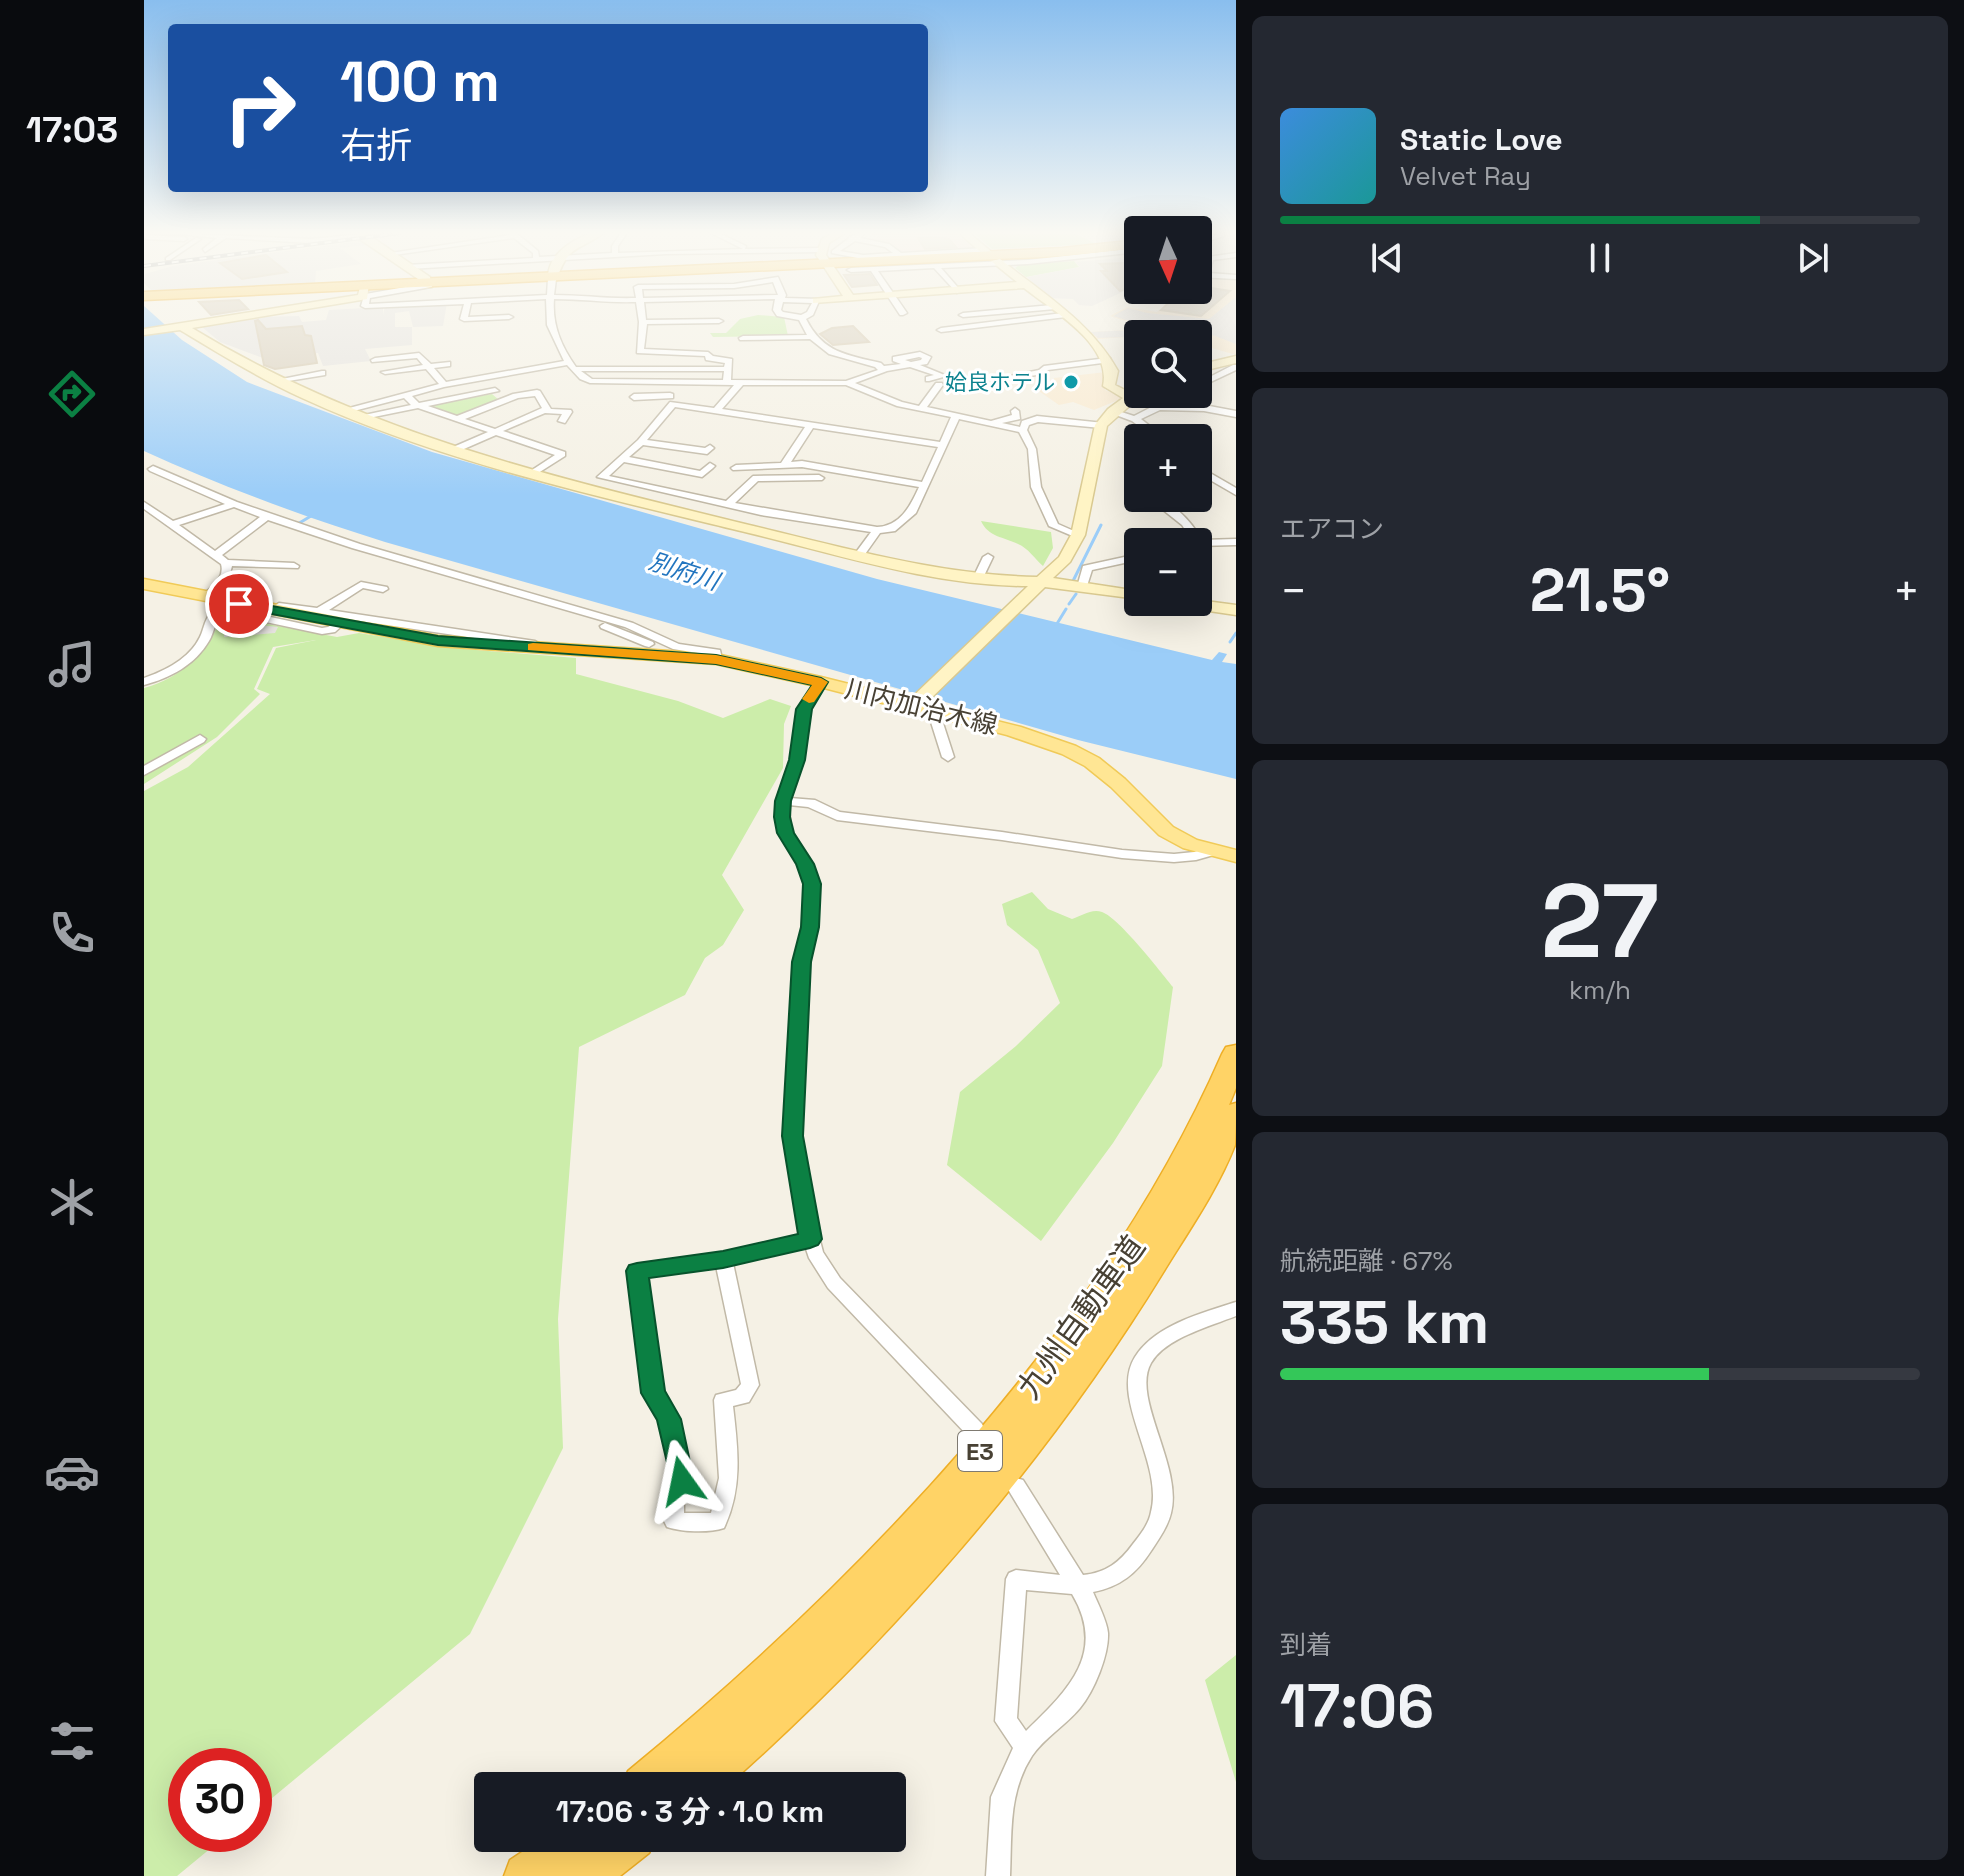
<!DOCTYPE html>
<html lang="ja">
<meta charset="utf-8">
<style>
:root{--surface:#171b24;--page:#242831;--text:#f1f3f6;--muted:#9ea1a6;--line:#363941;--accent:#0b8043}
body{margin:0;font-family:"Space Grotesk","Noto Sans JP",sans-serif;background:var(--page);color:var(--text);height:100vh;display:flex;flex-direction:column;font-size:30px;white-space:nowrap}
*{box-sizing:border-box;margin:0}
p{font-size:26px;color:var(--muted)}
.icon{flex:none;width:44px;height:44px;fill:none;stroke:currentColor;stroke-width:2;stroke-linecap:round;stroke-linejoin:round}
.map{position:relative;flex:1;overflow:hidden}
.panel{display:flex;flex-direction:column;gap:16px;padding:16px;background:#0d0f14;width:728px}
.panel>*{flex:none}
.hud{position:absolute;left:24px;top:24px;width:760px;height:168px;border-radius:8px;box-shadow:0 8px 32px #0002;background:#1a4fa0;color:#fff;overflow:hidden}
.needle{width:52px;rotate:177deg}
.fabs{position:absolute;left:980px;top:216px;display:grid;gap:16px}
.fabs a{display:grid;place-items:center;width:88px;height:88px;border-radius:8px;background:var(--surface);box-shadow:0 8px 32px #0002;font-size:40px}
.speed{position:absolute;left:24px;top:1748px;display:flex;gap:16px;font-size:40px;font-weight:700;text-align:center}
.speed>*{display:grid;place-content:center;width:104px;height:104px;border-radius:50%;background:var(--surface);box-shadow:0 8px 32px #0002;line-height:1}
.speed .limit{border:12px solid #d22;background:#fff;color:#111}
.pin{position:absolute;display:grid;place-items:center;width:68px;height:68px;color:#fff;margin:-34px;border:4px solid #fff;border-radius:50%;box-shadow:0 2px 8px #0007}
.me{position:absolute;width:88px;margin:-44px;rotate:348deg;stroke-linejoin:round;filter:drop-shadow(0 0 6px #0008)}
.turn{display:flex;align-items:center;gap:28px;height:168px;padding:0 40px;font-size:36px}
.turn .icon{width:104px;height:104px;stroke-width:2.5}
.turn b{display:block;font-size:56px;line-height:68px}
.big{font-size:60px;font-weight:700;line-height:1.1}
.panel .tile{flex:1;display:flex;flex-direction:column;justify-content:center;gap:12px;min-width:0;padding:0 28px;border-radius:12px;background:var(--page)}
.panel .dial{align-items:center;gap:0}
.dial b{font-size:104px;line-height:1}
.song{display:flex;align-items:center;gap:24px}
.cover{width:96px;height:96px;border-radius:12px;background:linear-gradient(135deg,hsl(210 70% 55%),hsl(180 70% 35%))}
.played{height:8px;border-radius:4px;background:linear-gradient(90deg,var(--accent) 75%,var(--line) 75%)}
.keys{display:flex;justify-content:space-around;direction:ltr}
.heat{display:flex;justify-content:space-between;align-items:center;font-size:44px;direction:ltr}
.charge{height:12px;border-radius:6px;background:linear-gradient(90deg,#34c759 67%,var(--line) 0)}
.trip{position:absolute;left:330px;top:1772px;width:432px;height:80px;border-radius:8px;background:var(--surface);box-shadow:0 8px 32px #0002;font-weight:700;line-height:80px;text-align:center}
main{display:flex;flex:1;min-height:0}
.tab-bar{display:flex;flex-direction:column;width:144px;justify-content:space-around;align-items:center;background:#090b0e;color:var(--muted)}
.tab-bar .icon{width:56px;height:56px}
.tab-bar .selected{color:var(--accent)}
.tab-bar b{font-size:36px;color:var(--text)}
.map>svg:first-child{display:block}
.commercial{fill:#f9e9ce}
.medical{fill:#f7ddd7}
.green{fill:#ccedaa}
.parking{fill:#e5e2de}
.water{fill:#9bcdf8}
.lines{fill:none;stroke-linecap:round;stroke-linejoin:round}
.stream{stroke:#9bcdf8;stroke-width:3}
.building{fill:#d7cdba;stroke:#d3c6ac;stroke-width:2}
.street-casing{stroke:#c1b9a7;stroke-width:3}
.secondary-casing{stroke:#d9c990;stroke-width:3}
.primary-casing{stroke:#f0ca58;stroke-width:3}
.highway-casing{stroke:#eeae26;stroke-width:3}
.street{fill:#fff;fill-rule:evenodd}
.secondary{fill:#fff4c5;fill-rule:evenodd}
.primary{fill:#ffe694;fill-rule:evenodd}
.highway{fill:#ffd366;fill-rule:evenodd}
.rail-casing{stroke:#969696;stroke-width:4}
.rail{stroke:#fff;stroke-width:2;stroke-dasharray:7;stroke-linecap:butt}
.route{fill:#0b8043;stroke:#07532c;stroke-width:2}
.slow{fill:#f59e0b}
.culture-dot{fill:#0f9aa8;stroke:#fff;stroke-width:3}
.labels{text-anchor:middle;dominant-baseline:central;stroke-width:6;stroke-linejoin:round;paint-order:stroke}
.far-culture-label{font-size:22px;fill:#0d838f;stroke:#fff;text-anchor:end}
.far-water-label{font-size:24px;font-style:italic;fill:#2275bf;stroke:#fff}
.shield{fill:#fff;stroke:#7f7a71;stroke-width:2}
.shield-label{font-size:24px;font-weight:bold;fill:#484134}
.street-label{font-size:26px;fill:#484134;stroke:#fff}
.near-street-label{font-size:32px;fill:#484134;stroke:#fff}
</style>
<main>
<nav class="tab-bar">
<b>17:03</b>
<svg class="icon selected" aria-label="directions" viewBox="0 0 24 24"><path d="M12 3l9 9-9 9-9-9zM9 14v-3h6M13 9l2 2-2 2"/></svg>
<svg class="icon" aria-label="music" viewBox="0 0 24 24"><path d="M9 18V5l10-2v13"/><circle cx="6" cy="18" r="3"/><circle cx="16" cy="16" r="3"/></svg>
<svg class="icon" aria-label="phone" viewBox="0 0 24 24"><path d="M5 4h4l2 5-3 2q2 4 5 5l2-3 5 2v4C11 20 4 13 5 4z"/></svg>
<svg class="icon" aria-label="climate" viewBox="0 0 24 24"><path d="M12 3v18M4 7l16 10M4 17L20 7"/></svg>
<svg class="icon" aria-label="car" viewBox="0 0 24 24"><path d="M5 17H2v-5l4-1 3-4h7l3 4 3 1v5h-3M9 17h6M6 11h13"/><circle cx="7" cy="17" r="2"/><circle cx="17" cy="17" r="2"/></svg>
<svg class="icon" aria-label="filters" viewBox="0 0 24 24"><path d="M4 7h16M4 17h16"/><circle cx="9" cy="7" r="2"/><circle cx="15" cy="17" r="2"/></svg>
</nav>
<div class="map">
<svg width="1092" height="1876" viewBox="0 0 1092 1876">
<rect width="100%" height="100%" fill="#f5f1e5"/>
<path class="commercial" d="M1067,276L1092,277V355L1054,344V334H994V342H986L983,337L953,339L946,332L1008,329L966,316L983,307L1013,312L1038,290H1054V283H1066Z
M962,372L961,390L979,398L950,410L929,402L915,405L892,389L910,383V378Z"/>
<path class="medical" d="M721,233H811L831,249L755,253L746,245L727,241L735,236Z"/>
<path class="green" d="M830,233H930L952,244L848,249Z
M930,261L935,267L882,277L871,268L875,265Z
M614,315L640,317L644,336L569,337L566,333H582L596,319Z
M348,394L355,400L313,416L286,405Z
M837,521L907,532L909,548L899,566C891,559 884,548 874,544C860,537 844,537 837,521Z
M78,618H92L193,637L215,633L307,648L432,658V674L534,701L579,718L626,699L647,706L640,724L639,768L578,875L600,910L579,945L561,958L541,995L435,1047L414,1319L419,1448L326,1634L110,1813V1766H42V1834H84L33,1876H0V791L44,767L126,694L113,689L132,648L172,640L129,647L110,689L116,694L73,737L0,784V688C38,678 60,653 78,618Z
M888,892L904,909L928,919C937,916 948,908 958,912C975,918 1016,971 1029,987L1018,1066L969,1143L897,1241L803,1165L816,1092L872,1046L916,1003L894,950L863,925L858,904Z
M1092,1655V1782L1061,1680Z"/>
<path class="parking" d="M218,241L224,245L196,248L217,264L172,271L171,284L8,291L0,283L1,274L29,266Z
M976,258L994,265V285L948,306L935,305L929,299L904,298L883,277L936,267L932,262Z
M1092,297V344L1050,328L1027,334H994V342H988L983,337L954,338L947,332L1011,329L969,316L984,308L1003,313L1065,319Z
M303,303L299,326L269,327L265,311L251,313V327H268V345L221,349L227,361L179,366L174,353L119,358L76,342L58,327L116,317L155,316L158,322L182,320L185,310L239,307V315L241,306Z
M83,621L134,627L131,633L80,637Z"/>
<path class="water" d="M0,306L38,340L103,382L288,452L733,579L1068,660L1075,652L1083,654L1078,662L1092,664V779L934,740L241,542C158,516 79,487 0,451Z"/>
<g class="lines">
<path class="stream" d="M152,525L167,516
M929,581L957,525
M925,604L932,594
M911,627L922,609
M1086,642L1092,633"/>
</g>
<path class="building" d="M792,237L805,239L812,247L781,249L774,238Z
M122,255L143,272L98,279L76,263Z
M982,263L994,266V283L976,291L957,271H963L956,264Z
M726,274L733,285L708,287L700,275Z
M1054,286L1086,291L1057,316L1017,310L1038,290H1054Z
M95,300L104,309L67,315L55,302Z
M114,320L122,329L158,326L161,335L167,336L173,363L131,369L120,365L111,321Z
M709,326L725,342L689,345L676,334L688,328Z"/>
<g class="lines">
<defs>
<path id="street" d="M26,233L167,239L218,234L221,236L167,243L82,238L61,252L59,249L73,238Z
M365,233H372L394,251L395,257L468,253V246L477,233H483L474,246V253L599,249L567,233H575L602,246L601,249L677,248L680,250L677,252L522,254L265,269L262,265L389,258V253L370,238L243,256L240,254L366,235Z
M714,233H721L716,238L745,244L757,253L840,248L843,250L840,252L719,259L688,253V251L704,239L705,237ZM711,241L741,247L749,253L719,255L696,251Z
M1078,233L1080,236L1054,244V240Z
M0,235L40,237L43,239L40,241L2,239Z
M52,238L57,239L26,260H22V258Z
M994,248V252L884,264L797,268L817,291L813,293L790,268L734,271L763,313L759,315H756L727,271L707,272L703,270L707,268L884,260Z
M1092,253V257L1069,260L1065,273L1092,275V279L1054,277V273H1058L1064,257Z
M408,277L412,279L410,295C438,295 464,299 492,298L490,287L494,285L590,284L634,277L642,295L641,298L676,299L669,315L662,319C679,353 703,355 737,363L740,366L757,364L749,361V357L776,352L787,357L783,364L776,365L803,376L785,381H782V377L790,375L766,367L743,371L711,383L758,402L775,406L792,383H798L799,385L783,407L847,421L868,415L867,411L871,408L875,411L876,419L858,423L876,427L878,421L893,416L960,423V427L957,428L894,422L885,425L883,430L892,449L897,487L914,524L939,535L931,537L905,526L887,487L884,449L875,432L815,419L772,513L751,531L736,533L719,557L715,558L710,555L727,532L617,515L453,477L494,440L526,402L570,408L590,385L446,383L436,379L423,365L300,387L268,396L275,403L351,388L355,391L284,406L313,416L369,394L393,390L396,391L407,409L427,410L428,412L421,423L414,421L418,414L401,413L359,431L421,452V456L391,475L386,472L388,470L411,455L352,435L313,452H307V448L344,432L274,408L215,420L211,417L267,405L260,398L198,414L194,411L295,384L282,369L241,374L237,372L279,365L273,358L228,362L227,360L231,358L275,353L287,364L306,362V366L290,368L302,382L420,361L403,325L402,299L327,303L324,317L365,315L369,317L365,319L320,321L316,319L320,304L221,308L217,306L219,299L216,295L284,283H287V287L226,298L225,304L403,295L404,279ZM629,282L634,295L499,298L498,289L590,288ZM410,299C438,299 464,303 492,302L495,322L493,353L561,356L562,360L581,363L580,367H432C417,346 408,325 410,299ZM631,299L629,310L633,316L655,320L663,335L599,336L595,338L596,340L666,339L685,354L731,367L734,370L702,381L587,380L588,359L569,356L564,352L500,349L503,324L575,323L579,321L575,319L502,320L500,302ZM639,302L668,303L663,312L657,315L639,312L637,310ZM775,357L778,358L777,360L767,362L761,360ZM437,371H580L579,380L448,379ZM599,385H702L753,406L807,417L796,442L578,409ZM391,396L398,408L351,429L321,419L374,398ZM531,407L661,427L637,463L592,465L587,468L589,470L658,467L775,487C766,507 756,526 733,527L591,503L614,481L678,480L680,478L675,475L609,476L582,501L465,476L480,462L558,477L569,468L571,466L566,463L556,471L485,457L499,445L563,454L570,448L566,445L561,448L503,440ZM669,428L794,447L778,482L658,461L647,462Z
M908,305H911V309L819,317L815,315L819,313Z
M919,313H922V317L797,332L793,330L797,328Z
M963,358H966V362L904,370L899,374L855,381L851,379L895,370L900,366Z
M1089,365H1092V370L1054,388V383Z
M178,371H181V375L132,383L128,381Z
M526,393L529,394V398L490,400L486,397L490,394Z
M1033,394H1043L1025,405H1060L1092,411V417L1060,411L1016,410L997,419L1021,438H1011L988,421L964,412L968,409L990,416Z
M9,466L93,502L216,544L489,623L535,644L576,650L578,659L572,662L568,661L566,655L529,649L481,627L208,548L124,520L78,555L84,560L150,563L155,566L154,568L88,566L84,582L67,599H59V595C68,586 81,578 77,564L0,509V502L29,521L81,504L6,471L4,469ZM90,507L116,517L71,551L35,525Z
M1054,466L1092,488V495L1054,473Z
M1004,498C1027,498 1047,521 1058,540L1092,539V545L1054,546V542H1049L1038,525Z
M844,554L849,557L838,580L837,582H829L828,580L839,557Z
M994,554V560L948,570L942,589L938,590L933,587L939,566Z
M217,582L243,587L244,589L239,592L219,588L185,610L391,641L396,644L391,647L135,609L130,606L135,603L173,608Z
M82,610L108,613L178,628L184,627L196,620L201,623L191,632L178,634L108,619L76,617C70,624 70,633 65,641C51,665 26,678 0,685V678C21,671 46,658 56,637C60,629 60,621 66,614Z
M461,623L509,642L510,644L505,647L501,646L457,628L456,626Z
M677,679L683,682L666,709L659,760L646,798L671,800L696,812L858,832L978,850L1030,854L1050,852L1068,847L1075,851L1073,854L1052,860L1030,862L978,858L858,840L693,820L664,807L645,805L647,833L668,864L675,884L673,927L664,962L656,1136L667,1206L679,1252L696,1278L838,1424L841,1430L838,1436L831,1438L824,1436L684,1288L665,1258L661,1246L589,1263L615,1385L605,1402L589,1406C594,1449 599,1488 580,1528C565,1533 538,1532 523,1527L520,1521V1497L528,1481L516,1420L500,1393L484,1271L487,1266L493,1264L579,1253L658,1235L651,1206L640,1136L650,962L659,927L661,884L654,864L635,833L632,817L633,801L647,760L654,709L673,680ZM572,1266L597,1384L592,1390L572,1395L570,1400L575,1478L567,1513H540V1497L548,1481L534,1419L518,1392L502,1276Z
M799,709L805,713L798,720L810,757L804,761L798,757L786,719Z
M56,735L62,739L60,742L0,775V766Z
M1092,1302V1316C1067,1326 1021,1338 1007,1363C987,1398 1039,1466 1027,1513C1024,1526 1015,1539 1007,1551C993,1573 976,1587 949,1592C954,1604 963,1621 964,1633C965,1655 950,1691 936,1708C922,1725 900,1738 888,1756C864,1793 868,1834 866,1876H842L847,1797L869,1748L851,1721L862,1579L865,1573L872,1570L916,1575L862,1486L865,1480L872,1478L879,1480L939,1575C962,1573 976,1562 989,1544C996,1535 1005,1524 1007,1512C1020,1463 965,1398 991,1357C1011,1325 1058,1313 1092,1302ZM882,1590L928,1594C964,1654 922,1692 882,1731L873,1718Z"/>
<path id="secondary" d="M212,233H222L286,277L288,287H280L277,281L217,240Z
M447,233H460C431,253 425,244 412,281H404C402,256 426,241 447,233Z
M689,233H701L685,243L682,255L709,295L873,282L847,261L856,259C898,293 947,322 974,371L971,385L987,393L994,389V394H999L963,426L941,535L926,562L909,578L994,591V599L901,587L775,710H763L761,706L763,702L884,586C790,586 696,555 605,533C454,496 299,463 158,398C115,378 76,354 36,330L0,335V329L214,295L217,283H225L223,299L48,328C222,434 406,476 601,524C698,547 794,575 893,577L915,557L927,535L951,425L964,409L979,398L959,386C968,344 909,311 880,288L669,303V299L699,296L672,255L678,239Z
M815,233H825L850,254L841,256Z
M1092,356V363L1054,372V365Z
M1054,600L1092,605V615L1038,607L1030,602Z"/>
<path id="primary" d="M0,579L294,636L572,654L677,677L877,727L932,746L955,758L981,779L1029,827L1053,840L1092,850V862L1039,848L1015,835L967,787L941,766L918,754L863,735L676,687L572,664L294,646L0,589Z"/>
<path id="highway" d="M1054,233H1069L1054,239Z
M994,240V248L918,256L0,300V292L918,248Z
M1092,1045V1088L1085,1105L1092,1103C1092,1116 1092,1133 1091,1145C1074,1189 1044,1232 1020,1271C903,1462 750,1638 583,1786H478L484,1771C715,1581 957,1331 1078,1054L1082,1047Z
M399,1838H512L505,1853L476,1876H360L366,1860Z"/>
</defs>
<use href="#street" class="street-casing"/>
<use href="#secondary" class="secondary-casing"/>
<use href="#primary" class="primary-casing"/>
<use href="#highway" class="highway-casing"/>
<use href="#street" class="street"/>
<use href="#secondary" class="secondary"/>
<use href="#primary" class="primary"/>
<use href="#highway" class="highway"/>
<defs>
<path id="rail" d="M0,266L256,233"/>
</defs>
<use href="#rail" class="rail-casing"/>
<use href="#rail" class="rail"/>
</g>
<linearGradient id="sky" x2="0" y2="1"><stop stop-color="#89beee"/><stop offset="0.47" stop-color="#faf9f3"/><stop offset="1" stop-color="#faf9f3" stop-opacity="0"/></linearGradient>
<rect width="1092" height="495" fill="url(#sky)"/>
<path class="route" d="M95,600L294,636L572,655L677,678L684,682L668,709L661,760L647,801L646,817L650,833L670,864L677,884L675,927L667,962L659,1136L678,1239L674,1245L666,1248L579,1268L505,1278L521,1391L537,1419L550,1481L547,1488L538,1492L529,1488L513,1420L497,1393L482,1271L485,1265L493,1263L579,1251L654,1234L638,1136L648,962L657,927L659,884L652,864L633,833L630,817L631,801L645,760L652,709L668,685L572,664L294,645L90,607L88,604Z"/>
<path class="slow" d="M389,643L572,655L677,678L684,682L670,702L665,703L658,699L668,685L572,664L384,650V644Z"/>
<circle class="culture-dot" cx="927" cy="382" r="8"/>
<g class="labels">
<g class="far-culture-label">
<text x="911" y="382">姶良ホテル</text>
</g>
<g class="far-water-label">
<text transform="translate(540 571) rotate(18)">別府川</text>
</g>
<rect class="shield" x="814" y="1431" width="44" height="40" rx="6"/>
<g class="shield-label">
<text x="836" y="1451">E3</text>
</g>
<g class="street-label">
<text transform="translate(777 707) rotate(14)">川内加治木線</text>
</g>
<g class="near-street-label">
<text transform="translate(937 1317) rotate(-54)">九州自動車道</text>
</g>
</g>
</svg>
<div class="fabs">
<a><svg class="needle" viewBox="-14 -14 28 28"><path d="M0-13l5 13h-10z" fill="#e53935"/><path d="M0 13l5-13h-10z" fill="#9ea1a6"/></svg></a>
<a><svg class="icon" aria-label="search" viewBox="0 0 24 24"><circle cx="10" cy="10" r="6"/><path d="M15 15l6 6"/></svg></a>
<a>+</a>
<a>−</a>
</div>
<div class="speed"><div class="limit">30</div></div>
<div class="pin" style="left:95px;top:604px;background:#d93025"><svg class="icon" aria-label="arrive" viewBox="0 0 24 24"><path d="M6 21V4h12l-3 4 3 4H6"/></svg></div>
<svg class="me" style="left:538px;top:1481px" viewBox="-20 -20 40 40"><path d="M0-17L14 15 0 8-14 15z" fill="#0b8043" stroke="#fff" stroke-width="4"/></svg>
<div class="trip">17:06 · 3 分 · 1.0 km</div>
<div class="hud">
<div class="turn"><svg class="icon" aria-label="right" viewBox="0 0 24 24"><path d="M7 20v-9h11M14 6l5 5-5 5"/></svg><div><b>100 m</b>右折</div></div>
</div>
</div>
<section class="panel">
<div class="tile">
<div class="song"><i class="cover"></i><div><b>Static Love</b><p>Velvet Ray</p></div></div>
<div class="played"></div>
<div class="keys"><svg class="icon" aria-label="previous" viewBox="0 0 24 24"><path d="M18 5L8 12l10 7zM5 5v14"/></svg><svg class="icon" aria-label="pause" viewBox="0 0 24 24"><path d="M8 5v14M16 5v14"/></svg><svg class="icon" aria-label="next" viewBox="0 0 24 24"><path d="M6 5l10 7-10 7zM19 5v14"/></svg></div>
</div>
<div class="tile"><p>エアコン</p>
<div class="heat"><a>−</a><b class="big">21.5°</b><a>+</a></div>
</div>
<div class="tile dial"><b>27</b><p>km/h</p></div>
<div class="tile"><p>航続距離 · 67%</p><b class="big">335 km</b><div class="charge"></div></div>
<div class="tile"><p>到着</p><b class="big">17:06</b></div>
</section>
</main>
